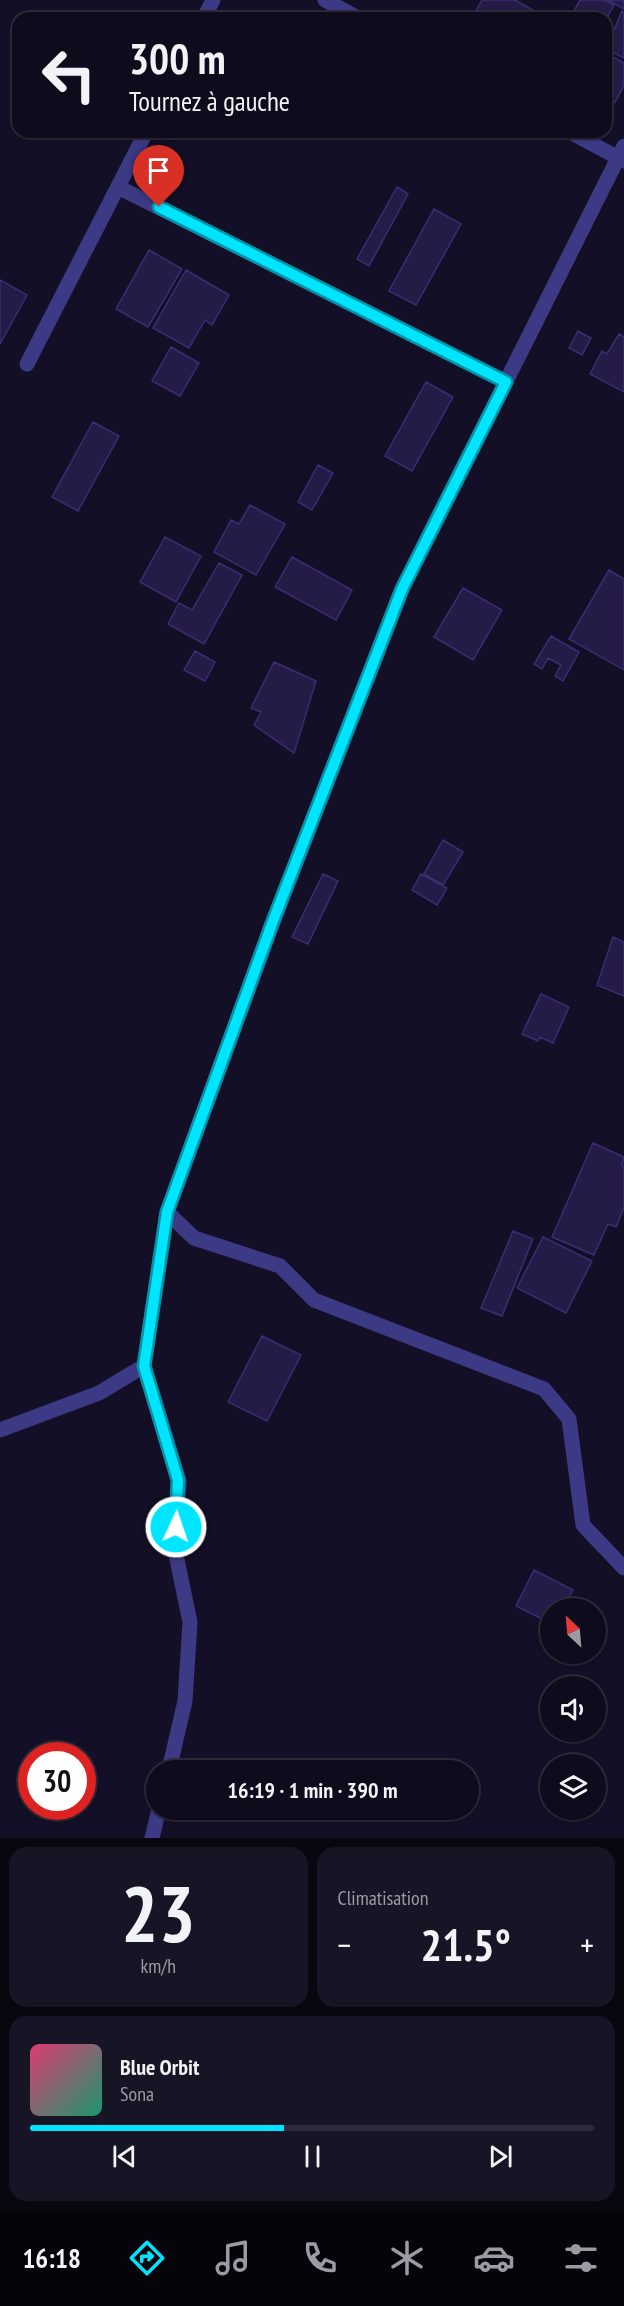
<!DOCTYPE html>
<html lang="fr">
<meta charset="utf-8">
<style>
:root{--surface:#0e0b1c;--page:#171425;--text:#f1f3f6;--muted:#9b9ba3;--line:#2e2b3b;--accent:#00e5ff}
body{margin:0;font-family:"PT Sans Narrow",sans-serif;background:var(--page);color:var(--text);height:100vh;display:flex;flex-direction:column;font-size:22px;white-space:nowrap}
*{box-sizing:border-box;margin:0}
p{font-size:20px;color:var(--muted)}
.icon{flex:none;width:33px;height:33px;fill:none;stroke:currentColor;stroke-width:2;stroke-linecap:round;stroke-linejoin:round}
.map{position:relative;height:1838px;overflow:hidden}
.sheet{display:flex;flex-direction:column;gap:9px;padding:9px;background:#08060f;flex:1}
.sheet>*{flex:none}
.hud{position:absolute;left:12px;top:12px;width:600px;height:126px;border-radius:18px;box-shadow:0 2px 4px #0004,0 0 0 2px var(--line);background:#0e0b1c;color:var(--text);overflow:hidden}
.needle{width:39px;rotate:334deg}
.fabs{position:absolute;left:540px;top:1598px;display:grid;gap:12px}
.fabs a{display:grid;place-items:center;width:66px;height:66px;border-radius:50%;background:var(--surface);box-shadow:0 2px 4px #0004,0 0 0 2px var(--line);font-size:30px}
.speed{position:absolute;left:18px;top:1742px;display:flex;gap:12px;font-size:30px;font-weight:700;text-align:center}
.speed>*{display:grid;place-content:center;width:78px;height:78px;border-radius:50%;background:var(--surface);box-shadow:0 2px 4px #0004,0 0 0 2px var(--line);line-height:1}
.speed .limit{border:9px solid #d22;background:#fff;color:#111}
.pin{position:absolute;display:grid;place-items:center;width:51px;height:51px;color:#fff;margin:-62px -26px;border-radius:50% 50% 50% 0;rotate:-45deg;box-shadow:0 0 6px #0007}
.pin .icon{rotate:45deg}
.me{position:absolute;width:66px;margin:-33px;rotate:3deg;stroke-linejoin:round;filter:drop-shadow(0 0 4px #0008)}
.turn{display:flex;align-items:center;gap:21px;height:126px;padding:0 18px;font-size:27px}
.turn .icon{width:78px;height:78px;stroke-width:2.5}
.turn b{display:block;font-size:42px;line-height:51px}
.big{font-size:45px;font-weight:800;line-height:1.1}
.sheet .tile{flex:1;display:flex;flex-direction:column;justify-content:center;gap:9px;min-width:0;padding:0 21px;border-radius:18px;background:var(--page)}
.sheet .dial{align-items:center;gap:0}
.dial b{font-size:78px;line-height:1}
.song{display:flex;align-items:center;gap:18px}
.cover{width:72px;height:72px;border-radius:9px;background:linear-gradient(135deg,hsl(340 70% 55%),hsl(160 70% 35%))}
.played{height:6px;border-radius:3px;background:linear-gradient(90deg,var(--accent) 45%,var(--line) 45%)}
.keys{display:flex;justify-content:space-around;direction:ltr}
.heat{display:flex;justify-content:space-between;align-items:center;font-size:33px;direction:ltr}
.sheet .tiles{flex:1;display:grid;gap:9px;grid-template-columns:1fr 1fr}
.tile:last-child{grid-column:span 2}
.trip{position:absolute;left:146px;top:1760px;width:333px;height:60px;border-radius:30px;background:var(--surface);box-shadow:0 2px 4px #0004,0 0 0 2px var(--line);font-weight:800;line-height:60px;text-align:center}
.menu{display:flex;height:96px;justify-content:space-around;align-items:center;background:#06040b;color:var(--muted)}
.menu .icon{width:42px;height:42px}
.menu .on{color:var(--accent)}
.menu b{font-size:27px;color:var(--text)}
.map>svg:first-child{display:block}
.building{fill:#241b47;stroke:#3b2d73;stroke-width:1.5}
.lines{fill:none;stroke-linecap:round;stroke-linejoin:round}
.minor{stroke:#3d3a85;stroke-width:15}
.route-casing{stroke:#0095a6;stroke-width:15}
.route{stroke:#00e5ff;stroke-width:10}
</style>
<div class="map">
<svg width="624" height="1838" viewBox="0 0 624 1838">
<rect width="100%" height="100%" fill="#130f26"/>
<path class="building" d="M482,0H515L542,15L541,18H472Z
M580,0H604L614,5L606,19L570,18Z
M608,0H624V9Z
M622,11L624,12V58L606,49Z
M606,53L624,63V86L612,107L606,103Z
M397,187L408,194L369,266L357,259Z
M434,209L461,224L416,305L389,291Z
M149,250L182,269L148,327L116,309Z
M186,270L229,295L212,325L205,320L189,348L153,328Z
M0,280L27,295L0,344Z
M578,331L591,338L582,355L569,348Z
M619,334L624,337V392L590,374L602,351L607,354Z
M171,347L199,363L180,396L152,381Z
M426,382L453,397L412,471L385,456Z
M93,422L119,436L78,511L52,497Z
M318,465L333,473L312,510L298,502Z
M250,505L285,524L256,575L214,552L231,520L239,524Z
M165,537L201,556L176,602L140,582Z
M292,557L352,590L336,620L275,587Z
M219,563L242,575L204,644L168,624L179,603L192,610Z
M609,570L624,579V670L569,639Z
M463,588L502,610L473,660L434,637Z
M551,636L579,652L563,681L555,676L561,665L548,658L542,669L534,664Z
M195,651L215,662L205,681L184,670Z
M274,662L316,681L294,753L254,725L261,712L251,708Z
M443,840L463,852L443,885L424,874Z
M323,874L338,881L308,944L292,937Z
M421,874L447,888L437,905L412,890Z
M613,937L624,942V996L597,985Z
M541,994L569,1007L553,1043L540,1037L538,1041L522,1034Z
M593,1143L624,1157L622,1165L624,1166V1208L616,1227L608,1224L594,1255L552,1237Z
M513,1231L533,1239L502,1316L481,1308Z
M543,1237L592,1261L566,1313L517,1288Z
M262,1336L301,1355L267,1421L228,1402Z
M534,1570L573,1590L563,1608H550V1623L516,1606Z"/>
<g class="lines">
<path class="minor" d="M325,0L358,18
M204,18L213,0
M570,132L624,161
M118,187L506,382
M27,364L146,132
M167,1212L194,1238L280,1266L314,1300L544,1389L569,1419L583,1525L624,1568
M0,1430L99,1393L144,1366
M169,1770L185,1701L190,1622L175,1550L179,1481L144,1366L167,1212L273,922L402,589L624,146
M152,1838L159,1809"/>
</g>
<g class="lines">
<defs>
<path id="route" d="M159,207L506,382L402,589L273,921L167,1212L144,1366L178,1480L176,1527"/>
</defs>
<use href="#route" class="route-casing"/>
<use href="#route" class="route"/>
</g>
</svg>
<div class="fabs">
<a><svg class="needle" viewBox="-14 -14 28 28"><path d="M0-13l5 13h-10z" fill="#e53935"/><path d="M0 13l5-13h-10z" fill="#9b9ba3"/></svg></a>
<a><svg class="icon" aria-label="sound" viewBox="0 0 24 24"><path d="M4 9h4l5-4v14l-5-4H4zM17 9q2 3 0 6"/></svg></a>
<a><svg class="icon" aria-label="layers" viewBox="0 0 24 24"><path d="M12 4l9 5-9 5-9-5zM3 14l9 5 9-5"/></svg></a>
</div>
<div class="speed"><div class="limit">30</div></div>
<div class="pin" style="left:159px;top:207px;background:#d93025"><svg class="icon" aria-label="arrive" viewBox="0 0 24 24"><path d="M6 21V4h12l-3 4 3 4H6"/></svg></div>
<svg class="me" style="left:176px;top:1527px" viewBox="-20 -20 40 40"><circle r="17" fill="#00e5ff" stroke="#fff" stroke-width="3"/><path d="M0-11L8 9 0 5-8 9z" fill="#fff"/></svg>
<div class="trip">16:19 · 1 min · 390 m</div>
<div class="hud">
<div class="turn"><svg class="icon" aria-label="left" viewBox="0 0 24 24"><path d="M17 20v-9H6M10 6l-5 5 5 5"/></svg><div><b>300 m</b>Tournez à gauche</div></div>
</div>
</div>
<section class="sheet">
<div class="tiles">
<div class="tile dial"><b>23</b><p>km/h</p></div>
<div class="tile"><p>Climatisation</p>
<div class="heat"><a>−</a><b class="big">21.5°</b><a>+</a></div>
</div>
<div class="tile">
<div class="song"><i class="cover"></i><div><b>Blue Orbit</b><p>Sona</p></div></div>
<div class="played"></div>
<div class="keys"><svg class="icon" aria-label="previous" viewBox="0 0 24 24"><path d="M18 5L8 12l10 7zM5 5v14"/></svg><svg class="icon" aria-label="pause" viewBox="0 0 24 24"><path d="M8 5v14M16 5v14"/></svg><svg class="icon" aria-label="next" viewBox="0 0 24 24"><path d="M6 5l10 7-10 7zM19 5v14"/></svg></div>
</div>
</div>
</section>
<nav class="menu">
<b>16:18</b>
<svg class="icon on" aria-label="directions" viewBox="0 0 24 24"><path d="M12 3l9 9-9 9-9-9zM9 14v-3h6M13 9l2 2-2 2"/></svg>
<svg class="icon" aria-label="music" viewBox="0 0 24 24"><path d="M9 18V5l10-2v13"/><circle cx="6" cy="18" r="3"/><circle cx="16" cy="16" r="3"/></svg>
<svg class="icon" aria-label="phone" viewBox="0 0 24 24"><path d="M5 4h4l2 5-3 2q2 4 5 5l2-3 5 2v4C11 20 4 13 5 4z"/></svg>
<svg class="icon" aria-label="climate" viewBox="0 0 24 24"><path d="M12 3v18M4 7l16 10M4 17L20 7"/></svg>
<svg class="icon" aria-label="car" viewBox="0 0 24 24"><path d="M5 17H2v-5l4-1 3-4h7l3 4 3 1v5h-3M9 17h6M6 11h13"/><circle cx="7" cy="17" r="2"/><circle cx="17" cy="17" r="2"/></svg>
<svg class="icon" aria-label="filters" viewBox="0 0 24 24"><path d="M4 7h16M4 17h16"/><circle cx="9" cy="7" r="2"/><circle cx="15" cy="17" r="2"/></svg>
</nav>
